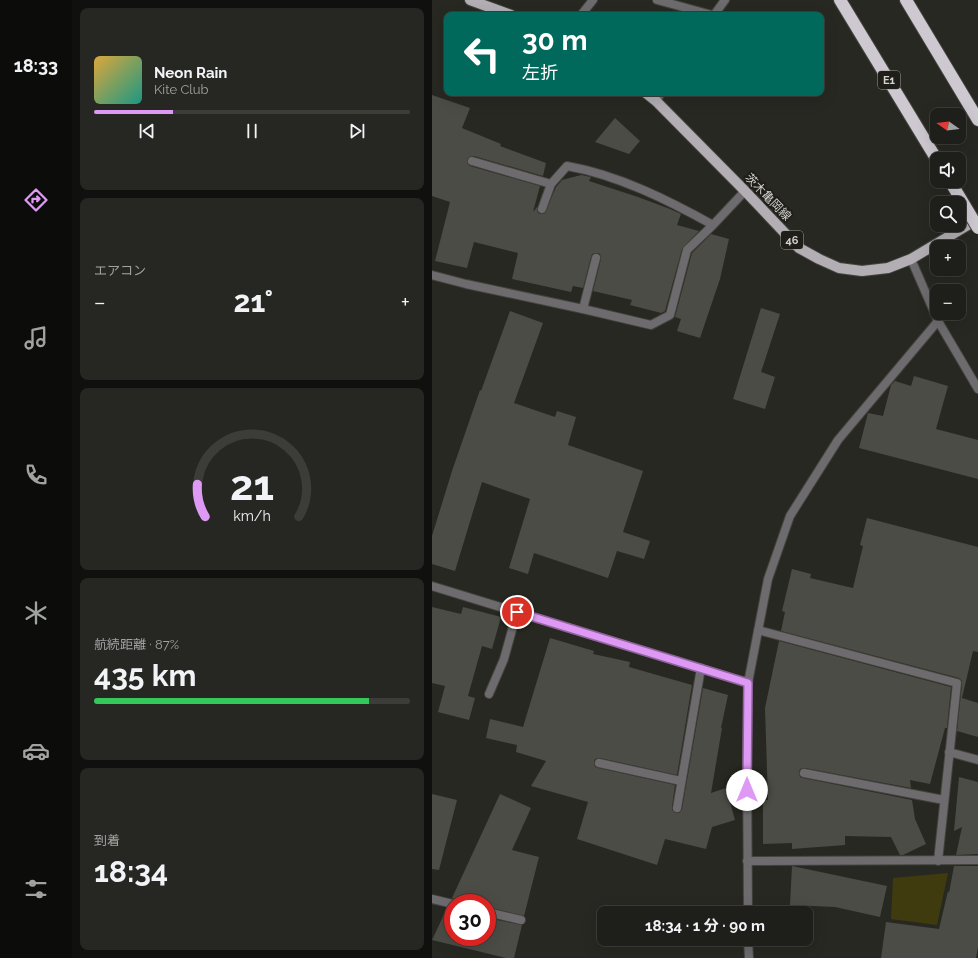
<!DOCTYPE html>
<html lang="ja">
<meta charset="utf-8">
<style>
:root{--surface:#1e1e1a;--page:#262723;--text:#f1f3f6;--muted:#a1a2a2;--line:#3c3c39;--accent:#dd99f3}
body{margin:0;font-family:Raleway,"Noto Sans JP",sans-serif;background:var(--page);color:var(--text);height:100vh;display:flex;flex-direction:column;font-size:15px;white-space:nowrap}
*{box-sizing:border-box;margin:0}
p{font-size:13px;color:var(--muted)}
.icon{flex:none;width:22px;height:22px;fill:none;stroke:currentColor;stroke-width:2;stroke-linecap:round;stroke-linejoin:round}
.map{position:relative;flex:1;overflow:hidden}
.sheet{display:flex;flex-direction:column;gap:8px;padding:8px;background:#10100e;width:360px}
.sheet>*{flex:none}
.hud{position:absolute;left:12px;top:12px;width:380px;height:84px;border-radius:8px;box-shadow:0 4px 16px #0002,0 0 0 1px var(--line);background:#00695c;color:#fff;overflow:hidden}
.needle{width:26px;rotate:284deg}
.controls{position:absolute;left:498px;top:108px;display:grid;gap:8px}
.controls a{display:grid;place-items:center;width:36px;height:36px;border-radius:8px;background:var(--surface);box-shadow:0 4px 16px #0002,0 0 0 1px var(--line);font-size:20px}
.speed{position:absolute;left:12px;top:894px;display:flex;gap:8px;font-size:20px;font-weight:700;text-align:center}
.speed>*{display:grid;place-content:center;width:52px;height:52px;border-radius:50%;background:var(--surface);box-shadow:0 4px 16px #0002,0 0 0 1px var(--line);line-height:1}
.speed .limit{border:6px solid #d22;background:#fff;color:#111}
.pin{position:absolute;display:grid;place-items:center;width:34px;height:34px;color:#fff;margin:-17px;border:2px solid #fff;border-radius:50%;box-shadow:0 1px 4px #0007}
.me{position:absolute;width:44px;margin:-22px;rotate:0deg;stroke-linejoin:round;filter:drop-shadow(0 0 3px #0008)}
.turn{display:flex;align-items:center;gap:14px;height:84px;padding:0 12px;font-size:18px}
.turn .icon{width:52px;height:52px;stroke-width:2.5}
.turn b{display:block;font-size:28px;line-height:34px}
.big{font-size:30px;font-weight:700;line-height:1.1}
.sheet .card{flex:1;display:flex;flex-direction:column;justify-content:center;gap:6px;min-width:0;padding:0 14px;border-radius:8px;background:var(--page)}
.sheet .dial{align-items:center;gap:0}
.dial svg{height:104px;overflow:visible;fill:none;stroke:var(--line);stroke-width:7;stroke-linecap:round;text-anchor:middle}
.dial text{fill:var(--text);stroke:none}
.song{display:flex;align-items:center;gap:12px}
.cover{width:48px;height:48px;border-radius:6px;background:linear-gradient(135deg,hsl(40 70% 55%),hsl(170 70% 35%))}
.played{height:4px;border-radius:2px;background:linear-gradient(90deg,var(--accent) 25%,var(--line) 25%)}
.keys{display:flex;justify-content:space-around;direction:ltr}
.heat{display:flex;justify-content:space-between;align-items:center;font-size:22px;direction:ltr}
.charge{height:6px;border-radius:3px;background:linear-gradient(90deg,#34c759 87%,var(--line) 0)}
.trip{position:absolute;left:165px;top:906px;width:216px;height:40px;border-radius:8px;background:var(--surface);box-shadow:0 4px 16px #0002,0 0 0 1px var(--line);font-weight:700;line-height:40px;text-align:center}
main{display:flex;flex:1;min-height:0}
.tabs{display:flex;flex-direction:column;width:72px;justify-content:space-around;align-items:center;background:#0c0c0a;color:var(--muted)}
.tabs .icon{width:28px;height:28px}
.tabs .selected{color:var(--accent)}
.tabs b{font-size:18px;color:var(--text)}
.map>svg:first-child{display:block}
.green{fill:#3f3b0e}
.building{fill:#4c4c46}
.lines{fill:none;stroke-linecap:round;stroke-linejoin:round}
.service-casing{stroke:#43433e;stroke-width:10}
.minor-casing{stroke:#43433e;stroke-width:10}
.tertiary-casing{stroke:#43433e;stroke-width:10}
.primary-casing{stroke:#43433e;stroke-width:12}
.motorway-casing{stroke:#43433e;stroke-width:14}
.service{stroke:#6d6b6d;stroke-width:8}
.minor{stroke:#6d6b6d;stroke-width:8}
.tertiary{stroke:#6d6b6d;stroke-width:8}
.primary{stroke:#b2aeb4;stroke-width:10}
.motorway{stroke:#cec9d0;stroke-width:12}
.motorway-bridge-casing{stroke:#43433e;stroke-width:14;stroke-linecap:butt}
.motorway-bridge{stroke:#cec9d0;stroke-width:12}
.route-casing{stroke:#90639e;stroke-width:10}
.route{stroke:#dd99f3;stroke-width:7}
.labels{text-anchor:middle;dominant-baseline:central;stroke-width:4;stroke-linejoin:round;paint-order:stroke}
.shield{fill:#1f1e18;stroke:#9d9c98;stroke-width:1}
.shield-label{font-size:11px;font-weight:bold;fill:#d3d2cf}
.street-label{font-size:12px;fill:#d3d2cf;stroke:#1f1e18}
</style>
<main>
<nav class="tabs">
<b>18:33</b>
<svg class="icon selected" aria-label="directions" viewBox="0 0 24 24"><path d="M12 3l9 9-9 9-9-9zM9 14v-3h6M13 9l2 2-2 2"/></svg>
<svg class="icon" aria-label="music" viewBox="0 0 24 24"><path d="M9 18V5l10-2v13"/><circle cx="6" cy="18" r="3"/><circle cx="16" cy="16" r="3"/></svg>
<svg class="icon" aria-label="phone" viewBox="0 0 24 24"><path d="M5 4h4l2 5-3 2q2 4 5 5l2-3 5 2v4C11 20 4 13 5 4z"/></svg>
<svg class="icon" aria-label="climate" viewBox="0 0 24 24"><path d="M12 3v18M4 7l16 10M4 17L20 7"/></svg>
<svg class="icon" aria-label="car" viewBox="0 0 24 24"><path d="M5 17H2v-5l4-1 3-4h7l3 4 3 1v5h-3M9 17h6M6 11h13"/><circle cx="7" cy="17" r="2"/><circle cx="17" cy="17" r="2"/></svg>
<svg class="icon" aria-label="filters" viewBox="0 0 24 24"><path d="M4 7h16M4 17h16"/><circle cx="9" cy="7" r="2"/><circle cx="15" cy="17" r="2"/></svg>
</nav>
<section class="sheet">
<div class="card">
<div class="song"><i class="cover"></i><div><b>Neon Rain</b><p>Kite Club</p></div></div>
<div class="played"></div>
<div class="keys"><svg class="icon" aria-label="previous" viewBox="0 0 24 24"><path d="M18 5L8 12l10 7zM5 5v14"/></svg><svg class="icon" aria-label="pause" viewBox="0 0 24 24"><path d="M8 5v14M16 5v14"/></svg><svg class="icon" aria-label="next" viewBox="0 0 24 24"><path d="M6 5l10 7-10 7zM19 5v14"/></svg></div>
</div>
<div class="card"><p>エアコン</p>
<div class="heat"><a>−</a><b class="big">21°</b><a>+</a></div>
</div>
<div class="card dial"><svg viewBox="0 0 100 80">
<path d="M14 69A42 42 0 1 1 86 69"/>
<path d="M14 69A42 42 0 0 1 8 44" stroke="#dd99f3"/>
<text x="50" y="56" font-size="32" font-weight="700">21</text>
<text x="50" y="72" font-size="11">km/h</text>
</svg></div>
<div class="card"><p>航続距離 · 87%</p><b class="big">435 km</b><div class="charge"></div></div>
<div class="card"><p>到着</p><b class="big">18:34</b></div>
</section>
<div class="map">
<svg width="546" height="958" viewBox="0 0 546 958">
<rect width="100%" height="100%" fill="#282822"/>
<path class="green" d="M516,873L505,925L459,919L461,878Z"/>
<path class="building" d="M0,95L38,108L30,128L69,144L68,146L114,163L111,176L42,156L37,157L35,160L36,164L38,166L108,186L101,212L105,207L106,213L109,214L113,213L124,187L130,180L149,175L159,177L157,181L206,197L238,209L249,214L245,225L267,231L250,249L233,311L229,313L198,305L200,300L161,291L169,259L168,254L165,253L160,254L159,257L151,288L141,286L139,292L80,279L86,253L42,242L35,268L3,261L18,202L0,196Z
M183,118L208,141L197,154L163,142Z
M279,234L297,239L288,279L268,338L245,331L249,319L243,317L260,253Z
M329,308L348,314L329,372L343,377L333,409L301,399Z
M78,311L111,323L82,403L123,417L125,411L144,417L136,445L211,471L191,532L218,541L212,559L185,551L176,578L102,553L96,574L77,568L98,499L50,482L23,571L0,564V536L20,471L48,390L49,391Z
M482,376L516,386L504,429L546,440V479L427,448L436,413L451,416L459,385L463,381L479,386Z
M435,518L546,547V652L541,651L530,698L546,703V737L525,731L530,684V681L527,678L349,631L353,612L350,611L360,569L379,574L378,578L421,588L431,546L428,545Z
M0,607L29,614L31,607L69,617L60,649L50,646L36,696L43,698L37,720L6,712L13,686L0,683Z
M118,638L162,651L161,654L198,662L197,667L260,685L245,775L168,758L163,759L162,762L163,767L166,768L243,785L240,807V810L244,813H247L250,809L271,688L296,695L289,728H290L279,793L294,788L303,820L280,827L274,849L233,839L225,865L145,839L156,802L99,786L114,761L84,752L85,745L54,738L58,719L91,727Z
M347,641L519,687L515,728H513L498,784L478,780L479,788L373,768L368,769L367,772L368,777L371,778L480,800L483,819L494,844L471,855H468L459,837L413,836V845L360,849V843L331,844V800H336L333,708Z
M527,777L546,782V854L524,855L530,827L522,831Z
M0,794L25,800L7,870L0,869Z
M68,794L99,808L80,850L107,857L92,916L55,907V903H26L24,900L20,898Z
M360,866L455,886L448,917L403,907L358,905Z
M522,866H546V947L544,958H449L454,922L507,929L516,891L517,893Z
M15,908L21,909V937H55V918L90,925L82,958H74L0,940Z"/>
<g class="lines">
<defs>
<path id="service" d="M151,309L164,258
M57,694L72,659L85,612"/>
<path id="minor" d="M225,0L280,15
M149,15L161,0
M282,15L293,0
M224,101L229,93
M40,161L119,184
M110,209L119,184L135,166C186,175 236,200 281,225
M0,275L34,284L151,309L219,325L238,315L255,250L281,225L313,191
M0,586L316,683
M326,630L525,683L506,861
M517,752L546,760
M167,763L249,781
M372,773L512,800
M245,808L269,668
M315,861L546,860
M0,899L21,904
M55,912L89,920
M316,913L315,761L316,683L336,579L358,516L406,440L506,321
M316,939L317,958"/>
<path id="tertiary" d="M479,259L506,321L546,389"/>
<path id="primary" d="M38,0L79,15
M214,93L224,101L313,191L367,248L387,259L407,268L430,271L456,268L479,259L546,219"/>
<path id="motorway" d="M408,0L505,160
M474,0L546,120"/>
</defs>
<use href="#service" class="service-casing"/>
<use href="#minor" class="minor-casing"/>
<use href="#tertiary" class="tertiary-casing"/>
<use href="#primary" class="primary-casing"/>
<use href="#motorway" class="motorway-casing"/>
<use href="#service" class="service"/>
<use href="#minor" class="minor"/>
<use href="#tertiary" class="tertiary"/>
<use href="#primary" class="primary"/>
<use href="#motorway" class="motorway"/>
<defs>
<path id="motorway-bridge" d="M518,181L546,228"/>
</defs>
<use href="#motorway-bridge" class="motorway-bridge-casing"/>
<use href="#motorway-bridge" class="motorway-bridge"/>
</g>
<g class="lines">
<defs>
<path id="route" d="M85,612L316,683L315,790"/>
</defs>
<use href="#route" class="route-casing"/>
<use href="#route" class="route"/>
</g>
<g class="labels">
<g class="shield">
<rect x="446" y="71" width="22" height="18" rx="3"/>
<rect x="349" y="231" width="22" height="18" rx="3"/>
</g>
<g class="shield-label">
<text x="457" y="80">E1</text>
<text x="360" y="240">46</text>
</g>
<g class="street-label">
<text transform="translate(336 197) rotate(46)">茨木亀岡線</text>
</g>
</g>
</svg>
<div class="controls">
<a><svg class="needle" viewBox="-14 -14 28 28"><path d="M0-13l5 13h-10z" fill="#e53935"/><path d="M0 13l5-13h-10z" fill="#a1a2a2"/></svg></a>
<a><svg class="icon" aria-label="sound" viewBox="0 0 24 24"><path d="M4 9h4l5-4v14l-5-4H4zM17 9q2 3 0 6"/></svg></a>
<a><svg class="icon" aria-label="search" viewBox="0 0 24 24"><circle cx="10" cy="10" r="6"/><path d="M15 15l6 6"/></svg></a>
<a>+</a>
<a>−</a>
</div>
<div class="speed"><div class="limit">30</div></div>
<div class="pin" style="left:85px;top:612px;background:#d93025"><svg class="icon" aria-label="arrive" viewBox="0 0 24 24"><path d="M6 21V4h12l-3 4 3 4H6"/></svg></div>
<svg class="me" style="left:315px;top:790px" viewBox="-20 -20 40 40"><circle r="19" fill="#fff"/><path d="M0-13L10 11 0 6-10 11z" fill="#dd99f3"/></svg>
<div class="trip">18:34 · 1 分 · 90 m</div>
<div class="hud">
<div class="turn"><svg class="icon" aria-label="left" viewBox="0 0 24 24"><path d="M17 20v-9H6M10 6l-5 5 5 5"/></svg><div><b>30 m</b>左折</div></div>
</div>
</div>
</main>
